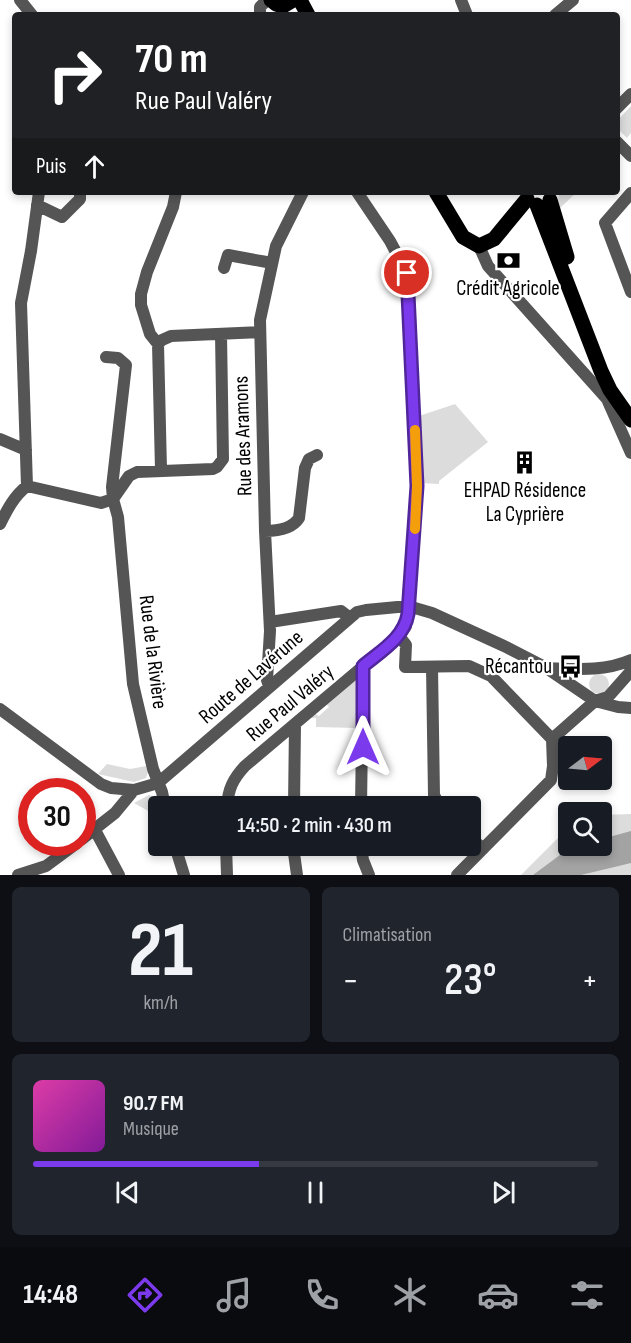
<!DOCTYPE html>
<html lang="fr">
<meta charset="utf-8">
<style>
:root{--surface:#171b24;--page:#20242c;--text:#f1f3f6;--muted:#9ea1a6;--line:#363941;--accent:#7c3aed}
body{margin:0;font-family:"Sofia Sans Condensed",sans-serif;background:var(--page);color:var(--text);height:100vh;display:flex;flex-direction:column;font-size:22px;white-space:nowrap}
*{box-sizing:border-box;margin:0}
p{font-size:20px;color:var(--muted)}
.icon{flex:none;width:33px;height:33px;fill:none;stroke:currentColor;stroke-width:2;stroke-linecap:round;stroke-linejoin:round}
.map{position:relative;height:875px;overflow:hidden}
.drawer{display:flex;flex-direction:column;gap:12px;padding:12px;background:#0d0f14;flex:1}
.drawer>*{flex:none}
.hud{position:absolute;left:12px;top:12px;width:608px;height:183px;border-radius:6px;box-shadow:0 3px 9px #0003;background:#202124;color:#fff;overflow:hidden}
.needle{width:39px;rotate:74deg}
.controls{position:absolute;left:558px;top:736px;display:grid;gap:12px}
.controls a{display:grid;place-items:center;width:54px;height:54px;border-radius:6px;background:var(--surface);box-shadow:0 3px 9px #0003;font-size:30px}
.speed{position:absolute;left:18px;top:778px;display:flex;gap:12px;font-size:30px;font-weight:700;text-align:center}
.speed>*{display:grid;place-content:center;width:78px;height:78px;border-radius:50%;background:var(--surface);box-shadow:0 3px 9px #0003;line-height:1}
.speed .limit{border:9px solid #d22;background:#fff;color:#111}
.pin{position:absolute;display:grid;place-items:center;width:51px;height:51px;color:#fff;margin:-26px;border:3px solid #fff;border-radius:50%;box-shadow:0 2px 6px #0007}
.me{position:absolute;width:66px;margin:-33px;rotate:0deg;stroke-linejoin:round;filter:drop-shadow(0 0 4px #0008)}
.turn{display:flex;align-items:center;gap:21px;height:126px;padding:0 24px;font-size:27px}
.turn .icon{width:78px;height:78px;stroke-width:2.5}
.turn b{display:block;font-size:42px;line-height:51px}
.then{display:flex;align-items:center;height:57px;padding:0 24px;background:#0003;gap:12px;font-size:22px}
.big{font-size:45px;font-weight:600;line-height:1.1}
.drawer .widget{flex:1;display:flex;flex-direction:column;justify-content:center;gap:9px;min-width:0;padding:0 21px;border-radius:9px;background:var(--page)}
.drawer .dial{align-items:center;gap:0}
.dial b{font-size:78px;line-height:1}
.song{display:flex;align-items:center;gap:18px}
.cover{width:72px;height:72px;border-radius:9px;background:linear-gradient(135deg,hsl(320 70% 55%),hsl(290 70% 35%))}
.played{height:6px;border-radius:3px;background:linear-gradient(90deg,var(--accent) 40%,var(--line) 40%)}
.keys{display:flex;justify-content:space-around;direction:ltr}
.heat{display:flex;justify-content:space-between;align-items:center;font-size:33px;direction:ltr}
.drawer .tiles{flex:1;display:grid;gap:12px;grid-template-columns:1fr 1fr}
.widget:last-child{grid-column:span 2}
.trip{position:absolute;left:148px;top:796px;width:333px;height:60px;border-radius:6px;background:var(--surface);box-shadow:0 3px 9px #0003;font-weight:600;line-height:60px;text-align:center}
.tab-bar{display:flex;height:96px;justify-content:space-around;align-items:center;background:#090b0e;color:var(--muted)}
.tab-bar .icon{width:42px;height:42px}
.tab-bar .selected{color:var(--accent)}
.tab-bar b{font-size:27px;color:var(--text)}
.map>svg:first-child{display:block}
.green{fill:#dcdcdc}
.water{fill:#a3a3a3}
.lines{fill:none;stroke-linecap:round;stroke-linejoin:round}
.minor{stroke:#555;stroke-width:12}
.major{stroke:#000;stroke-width:15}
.route-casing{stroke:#51269a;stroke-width:15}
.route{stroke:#7c3aed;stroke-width:10}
.slow{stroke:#f59e0b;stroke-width:10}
.labels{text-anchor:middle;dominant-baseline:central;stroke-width:4.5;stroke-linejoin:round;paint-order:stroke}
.poi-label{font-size:21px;fill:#000;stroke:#fff}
.street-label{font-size:21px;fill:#000;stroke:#fff}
</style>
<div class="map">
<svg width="631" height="875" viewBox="0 0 631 875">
<rect width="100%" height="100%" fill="#fff"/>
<path class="green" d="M631,106V133L627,138L617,128V121Z
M559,192H577L560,208L558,200Z
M455,404L488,442L439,481V484L420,483L419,416Z
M359,673L357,728L316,727V718H309L314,713L319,716L329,707L325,703Z
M589 684a10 10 0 1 1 20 0a10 10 0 1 1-20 0Z
M107,764L130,769L146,766L148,772L146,778L134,782L98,774Z
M149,795L157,798L159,817L134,803Z
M631,814V875H521L568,828V846H602V815Z"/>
<path class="water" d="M631,831V863L581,875H533L568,849L578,846H602V839Z"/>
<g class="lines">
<path class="minor" d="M20,0L32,15
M461,0L467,15
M260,15V7L267,0
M555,15L573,0
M616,109L631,94
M616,141L631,156
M39,192L31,251L21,303L27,486L101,503L113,499
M631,193L605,223L631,292
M37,205L62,217L80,199V192
M479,246L488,266L607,399L631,453
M224,268L228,255L272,263
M158,344L150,334L141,305V294L147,272L173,207L176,192
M106,357L118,358L126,365L112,487L113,499L118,517L133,684L153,769L162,792L165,807
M0,439L26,450
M161,470L158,344L162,340L171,336L259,332
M113,499L129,476L137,472L213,469L217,467L223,459L221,334
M0,524C7,510 14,496 27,486
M265,531C276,531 292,529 299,518L305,468L309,459L317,455
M270,622L341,611L350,618
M399,636L406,645L405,667L469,666L491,676L552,739L595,701L618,707L631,708
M432,667L434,795L440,807
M546,668C575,669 604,672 631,660
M269,686L267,680L270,631L265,531L260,320L276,246L303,192
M0,709L101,784L111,788L134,790L158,783L350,618L357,612L366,610L408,606L432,613L504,646L545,667L595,701L608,697L631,671
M227,807C228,789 233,779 245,766L399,636L406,626L417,486L407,273L390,241L357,192
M294,807L295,724
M361,807L363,666
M95,830L119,875
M471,838L483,849
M82,839L115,813L134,790
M175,846L184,875
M226,846L227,875
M293,846L297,875
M361,846L363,860L369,875
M18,875L46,866L77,843
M457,875L551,780L553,766L552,739"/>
<path class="major" d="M271,0L276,4L283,6L293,0
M300,0L308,15
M436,192L463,237L479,246L494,239L527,199
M550,200L567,257
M537,205L601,371L610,390L631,420"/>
</g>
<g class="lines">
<defs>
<path id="route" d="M363,747V666C381,651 404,638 408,614L417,486L407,273"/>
</defs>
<use href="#route" class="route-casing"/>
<use href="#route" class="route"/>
<path class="slow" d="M415,430L417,486L415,529"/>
</g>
<defs>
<symbol id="bank-bare" viewBox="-9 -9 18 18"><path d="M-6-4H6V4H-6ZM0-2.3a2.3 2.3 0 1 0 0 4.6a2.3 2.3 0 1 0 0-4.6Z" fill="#000" stroke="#fff" stroke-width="2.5" paint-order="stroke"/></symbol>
<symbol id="building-bare" viewBox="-9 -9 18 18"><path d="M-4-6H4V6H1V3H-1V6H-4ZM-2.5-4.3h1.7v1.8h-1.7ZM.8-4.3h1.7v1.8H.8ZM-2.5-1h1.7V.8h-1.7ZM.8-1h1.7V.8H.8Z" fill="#000" stroke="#fff" stroke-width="2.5" paint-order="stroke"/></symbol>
<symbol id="bus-bare" viewBox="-9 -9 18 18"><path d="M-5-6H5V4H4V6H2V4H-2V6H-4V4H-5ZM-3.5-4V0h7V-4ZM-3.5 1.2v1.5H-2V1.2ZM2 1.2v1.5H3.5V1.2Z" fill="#000" stroke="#fff" stroke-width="2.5" paint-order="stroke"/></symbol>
</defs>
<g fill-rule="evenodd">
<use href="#bank-bare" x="492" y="244" width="33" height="33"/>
<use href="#building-bare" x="508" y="446" width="33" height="33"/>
<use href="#bus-bare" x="554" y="650" width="33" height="33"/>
</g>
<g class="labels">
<g class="poi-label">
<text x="508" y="288">Crédit Agricole</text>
<text x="525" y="490">EHPAD Résidence<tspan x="525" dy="24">La Cyprière</tspan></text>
<text x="552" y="666" text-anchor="end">Récantou</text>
</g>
<g class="street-label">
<text transform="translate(243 436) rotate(-92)">Rue des Aramons</text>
<text transform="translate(153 652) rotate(83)">Rue de la Rivière</text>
<text transform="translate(251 677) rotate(-41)">Route de Lavérune</text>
<text transform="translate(290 703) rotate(-40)">Rue Paul Valéry</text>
</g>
</g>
</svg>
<div class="controls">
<a><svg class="needle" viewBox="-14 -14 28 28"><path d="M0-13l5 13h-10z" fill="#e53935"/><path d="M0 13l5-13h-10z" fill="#9ea1a6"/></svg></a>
<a><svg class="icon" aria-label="search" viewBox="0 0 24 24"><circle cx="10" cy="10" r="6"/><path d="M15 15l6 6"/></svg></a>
</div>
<div class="speed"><div class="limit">30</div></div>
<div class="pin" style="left:407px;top:273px;background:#d93025"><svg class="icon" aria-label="arrive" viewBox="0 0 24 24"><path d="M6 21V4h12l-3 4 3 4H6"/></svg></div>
<svg class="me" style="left:363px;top:747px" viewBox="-20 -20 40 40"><path d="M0-17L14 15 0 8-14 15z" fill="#7c3aed" stroke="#fff" stroke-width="4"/></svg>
<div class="trip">14:50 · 2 min · 430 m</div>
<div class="hud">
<div class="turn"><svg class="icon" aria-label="right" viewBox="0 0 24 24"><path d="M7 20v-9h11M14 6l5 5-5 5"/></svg><div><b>70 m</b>Rue Paul Valéry</div></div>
<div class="then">Puis<svg class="icon" aria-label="ahead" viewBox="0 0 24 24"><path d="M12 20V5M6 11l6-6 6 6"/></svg></div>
</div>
</div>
<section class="drawer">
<div class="tiles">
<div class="widget dial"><b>21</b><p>km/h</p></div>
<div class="widget"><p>Climatisation</p>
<div class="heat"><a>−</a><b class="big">23°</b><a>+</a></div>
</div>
<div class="widget">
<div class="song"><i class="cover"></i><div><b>90.7 FM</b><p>Musique</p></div></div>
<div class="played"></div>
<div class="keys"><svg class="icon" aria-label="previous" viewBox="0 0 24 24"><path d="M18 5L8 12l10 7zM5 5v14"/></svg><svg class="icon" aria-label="pause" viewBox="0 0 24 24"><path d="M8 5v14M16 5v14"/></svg><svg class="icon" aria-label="next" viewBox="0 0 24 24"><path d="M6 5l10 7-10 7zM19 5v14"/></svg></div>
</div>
</div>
</section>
<nav class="tab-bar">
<b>14:48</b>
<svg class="icon selected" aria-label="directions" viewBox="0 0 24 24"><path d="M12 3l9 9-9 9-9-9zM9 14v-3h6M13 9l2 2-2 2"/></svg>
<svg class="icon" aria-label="music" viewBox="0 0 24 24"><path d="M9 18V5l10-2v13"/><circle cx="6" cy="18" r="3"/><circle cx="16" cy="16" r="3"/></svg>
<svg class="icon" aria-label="phone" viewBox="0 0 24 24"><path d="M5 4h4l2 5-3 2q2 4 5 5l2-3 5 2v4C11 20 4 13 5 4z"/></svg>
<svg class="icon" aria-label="climate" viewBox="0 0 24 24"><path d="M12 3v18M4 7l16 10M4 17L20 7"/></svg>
<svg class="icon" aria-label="car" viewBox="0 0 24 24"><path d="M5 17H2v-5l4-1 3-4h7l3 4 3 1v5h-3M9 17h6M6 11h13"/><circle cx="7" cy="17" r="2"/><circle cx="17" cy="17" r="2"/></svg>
<svg class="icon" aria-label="filters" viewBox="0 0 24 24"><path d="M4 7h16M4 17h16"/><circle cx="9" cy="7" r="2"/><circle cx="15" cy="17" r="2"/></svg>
</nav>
